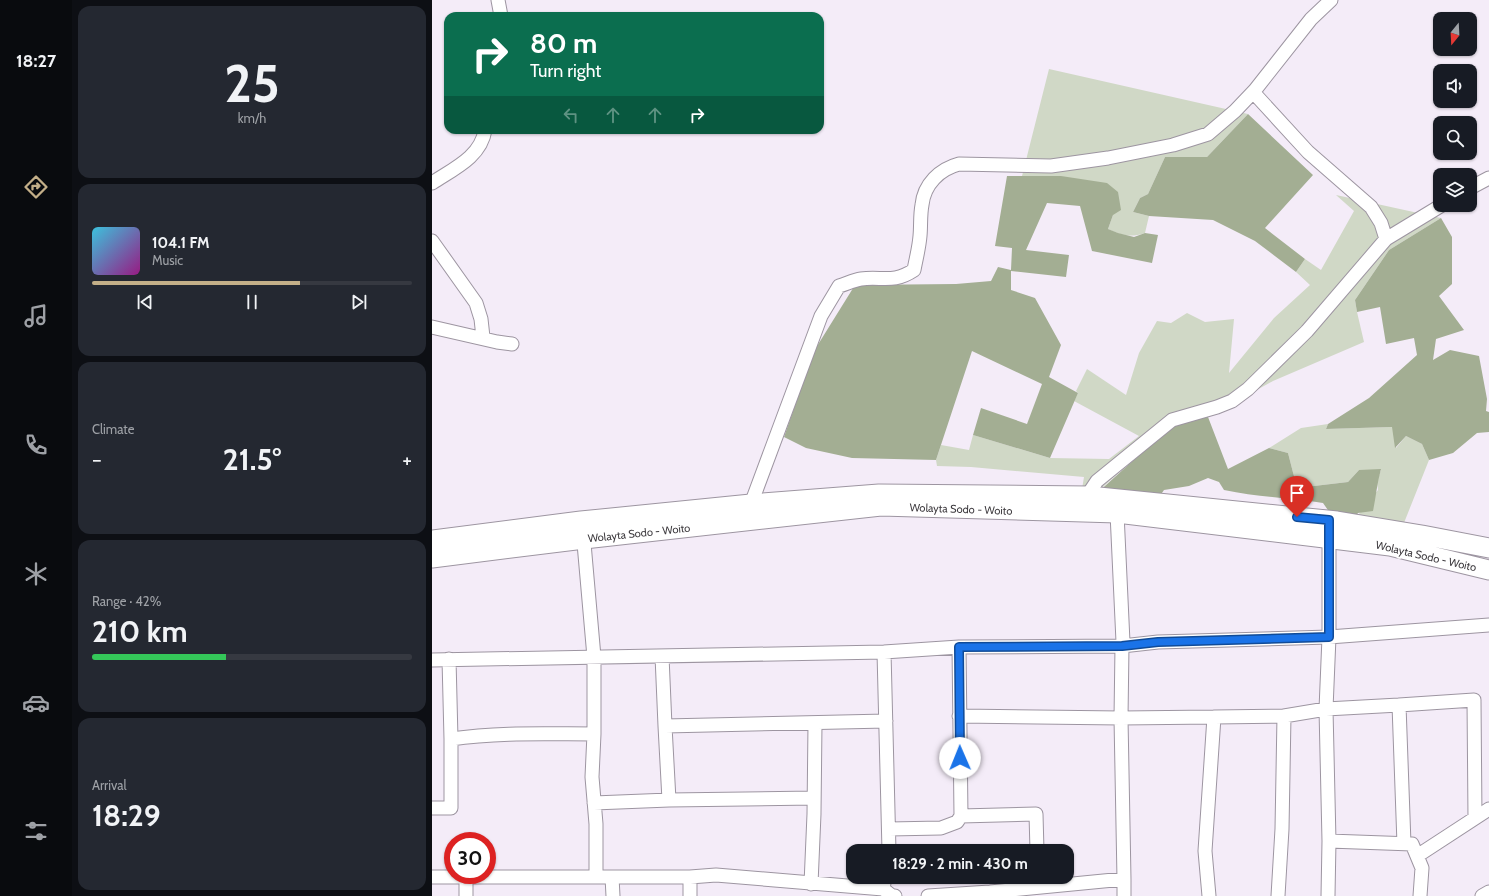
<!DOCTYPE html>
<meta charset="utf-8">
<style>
:root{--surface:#171b24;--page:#242831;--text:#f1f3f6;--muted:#9ea1a6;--line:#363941;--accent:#c3af88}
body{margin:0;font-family:Cabin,sans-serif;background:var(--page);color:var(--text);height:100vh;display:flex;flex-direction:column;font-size:15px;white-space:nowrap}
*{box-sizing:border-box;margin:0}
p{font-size:13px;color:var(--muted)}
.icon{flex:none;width:22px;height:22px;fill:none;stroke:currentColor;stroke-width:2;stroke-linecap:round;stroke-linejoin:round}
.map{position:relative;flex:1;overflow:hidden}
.side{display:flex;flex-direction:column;gap:6px;padding:6px;background:#0d0f14;width:360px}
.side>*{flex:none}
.banner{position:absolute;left:12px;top:12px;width:380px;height:122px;border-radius:12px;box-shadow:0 1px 3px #0004;background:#0b6e4f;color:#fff;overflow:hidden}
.needle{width:26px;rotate:198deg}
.buttons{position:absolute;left:1001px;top:12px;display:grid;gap:8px}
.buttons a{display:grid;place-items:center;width:44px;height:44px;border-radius:8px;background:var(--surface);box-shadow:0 1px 3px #0004;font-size:20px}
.speed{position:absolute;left:12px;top:832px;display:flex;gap:8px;font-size:20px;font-weight:700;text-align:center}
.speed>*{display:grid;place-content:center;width:52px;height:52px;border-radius:50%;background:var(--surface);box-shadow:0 1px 3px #0004;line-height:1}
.speed .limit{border:6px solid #d22;background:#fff;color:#111}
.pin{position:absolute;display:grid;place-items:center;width:34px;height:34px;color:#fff;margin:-41px -17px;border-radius:50% 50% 50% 0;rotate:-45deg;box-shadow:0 0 4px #0007}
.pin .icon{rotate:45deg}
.me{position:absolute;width:44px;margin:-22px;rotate:359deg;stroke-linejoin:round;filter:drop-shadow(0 0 3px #0008)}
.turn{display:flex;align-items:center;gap:14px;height:84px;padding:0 20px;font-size:18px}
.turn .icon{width:52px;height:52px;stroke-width:2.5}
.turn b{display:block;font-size:28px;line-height:34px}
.lanes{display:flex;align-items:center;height:38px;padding:0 20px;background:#0003;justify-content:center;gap:20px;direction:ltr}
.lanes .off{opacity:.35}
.big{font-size:30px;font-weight:700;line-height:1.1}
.side .card{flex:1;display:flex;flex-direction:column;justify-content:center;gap:6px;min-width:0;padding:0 14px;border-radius:12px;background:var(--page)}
.side .dial{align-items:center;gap:0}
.dial b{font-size:52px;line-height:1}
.song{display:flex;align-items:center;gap:12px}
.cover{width:48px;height:48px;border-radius:6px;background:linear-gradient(135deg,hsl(190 70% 55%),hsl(310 70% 35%))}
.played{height:4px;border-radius:2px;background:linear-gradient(90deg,var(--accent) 65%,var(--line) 65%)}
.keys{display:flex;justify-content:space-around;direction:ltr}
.heat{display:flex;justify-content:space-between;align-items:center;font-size:22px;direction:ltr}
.charge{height:6px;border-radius:3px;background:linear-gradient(90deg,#34c759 42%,var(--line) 0)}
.trip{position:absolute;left:414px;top:844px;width:228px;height:40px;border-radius:12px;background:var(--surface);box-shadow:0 1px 3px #0004;font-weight:700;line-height:40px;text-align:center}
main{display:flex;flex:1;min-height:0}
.dock{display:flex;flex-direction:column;width:72px;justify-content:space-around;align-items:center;background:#090b0e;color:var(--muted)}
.dock .icon{width:28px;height:28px}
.dock .active{color:var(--accent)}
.dock b{font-size:18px;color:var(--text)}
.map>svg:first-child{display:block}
.green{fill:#d0d8c6}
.forest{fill:#a3ae93}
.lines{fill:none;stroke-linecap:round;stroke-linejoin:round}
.minor-casing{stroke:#9d95a1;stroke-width:15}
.highway-casing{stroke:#9d95a1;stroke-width:21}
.minor{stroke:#fff;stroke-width:13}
.highway{stroke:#fff;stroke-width:19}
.route-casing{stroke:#114b97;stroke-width:10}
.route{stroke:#1a73e8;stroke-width:7}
.labels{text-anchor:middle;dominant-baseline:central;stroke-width:4;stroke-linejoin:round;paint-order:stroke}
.street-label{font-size:11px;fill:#3e3b3f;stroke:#fff}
</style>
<main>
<nav class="dock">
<b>18:27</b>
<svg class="icon active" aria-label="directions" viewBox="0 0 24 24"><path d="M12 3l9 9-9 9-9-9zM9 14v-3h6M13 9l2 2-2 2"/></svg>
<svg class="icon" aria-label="music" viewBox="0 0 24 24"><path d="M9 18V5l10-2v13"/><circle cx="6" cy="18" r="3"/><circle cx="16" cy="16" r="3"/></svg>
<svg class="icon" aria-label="phone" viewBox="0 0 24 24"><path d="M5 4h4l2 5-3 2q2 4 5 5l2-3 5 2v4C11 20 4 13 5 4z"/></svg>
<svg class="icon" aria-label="climate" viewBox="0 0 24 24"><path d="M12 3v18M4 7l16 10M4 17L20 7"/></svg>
<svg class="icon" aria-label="car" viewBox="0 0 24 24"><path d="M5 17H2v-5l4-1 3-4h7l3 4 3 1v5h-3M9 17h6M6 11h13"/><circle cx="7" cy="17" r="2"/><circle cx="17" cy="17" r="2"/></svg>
<svg class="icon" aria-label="filters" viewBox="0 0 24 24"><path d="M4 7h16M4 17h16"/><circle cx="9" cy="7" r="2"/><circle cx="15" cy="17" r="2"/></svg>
</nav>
<section class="side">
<div class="card dial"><b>25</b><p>km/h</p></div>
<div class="card">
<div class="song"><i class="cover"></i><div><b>104.1 FM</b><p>Music</p></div></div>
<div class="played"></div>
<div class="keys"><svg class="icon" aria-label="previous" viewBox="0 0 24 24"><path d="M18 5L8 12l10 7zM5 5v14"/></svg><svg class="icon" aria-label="pause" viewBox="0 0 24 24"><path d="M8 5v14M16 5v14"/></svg><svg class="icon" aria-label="next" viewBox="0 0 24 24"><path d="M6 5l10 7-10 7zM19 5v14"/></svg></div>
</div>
<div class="card"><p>Climate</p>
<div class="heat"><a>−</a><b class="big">21.5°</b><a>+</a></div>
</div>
<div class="card"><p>Range · 42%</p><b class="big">210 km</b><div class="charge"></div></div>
<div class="card"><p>Arrival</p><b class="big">18:29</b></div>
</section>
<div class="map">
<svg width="1057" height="896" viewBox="0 0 1057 896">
<rect width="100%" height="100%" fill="#f4ecf8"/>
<path class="green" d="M617,69L816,114L775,157H733L716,194L708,198L701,212L717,216L713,233C698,238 689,235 676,229L681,215L629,176H590Z
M904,195L1009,218L957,250L923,300L925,312L932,342L841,381L776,417L755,421L736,429L663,494L647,507L652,477L539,467L505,466L504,460L509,445L537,450L541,435L618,458L677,459L707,436L642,401L646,393L644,391L655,369L694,395L707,353L725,321L739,323L755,313L773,322L802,319L797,373L842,318L878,285L864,272L873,259L889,270L922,211Z
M896,424L894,429L961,427L964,448L974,436L990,444L997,460L964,543L912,533L946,490L945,481L949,470H927L916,482L865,488L856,453L837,448L869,428Z"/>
<path class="forest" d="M816,114L881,175L833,228L873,259L864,272L823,241L781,220L717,216L701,212L708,198L716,194L733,157H775Z
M575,176H629L675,183L686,192L689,210L681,215L676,229L686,233L702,237L713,233L726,235L720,263L660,251L648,206L615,203L594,250L637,255L634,277L579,271V290L603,298L629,345L617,377L646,393L618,458L541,435L549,408L595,424L610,384L540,351L504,460L420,458L374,448L352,437L382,351L423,285L524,284L559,281L566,267L579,270L580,248L563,246Z
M1009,218L1020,237V284L1007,296L1032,330L1004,339L1001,360L1018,350L1047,356L1055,399L1054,411L1057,412V432L1045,433L1021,453L997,460L990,444L974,436L963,448L960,427L894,429L896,424L937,398L985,355L982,338L954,344L948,307L925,312L923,300L957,250Z
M776,417L796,469L837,448L856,453L865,488L916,482L927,470L949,469C945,483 944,497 941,511L926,513L912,533L891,503C858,498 825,497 792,490L787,482L776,478L757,486L732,490L725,500L663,495L736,429L755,421Z"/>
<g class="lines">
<defs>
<path id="minor" d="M66,0L69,16
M821,92L876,152L939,207L949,223L954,239
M0,183C21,169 49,157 53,130
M1038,188L1057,178
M0,241L44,303L49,319L51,337
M0,327L65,342L80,344
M657,496L659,490L665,481L740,420L785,407L800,401L816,389L875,331L954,239L1010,205
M319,504L389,316L407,286C414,284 422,280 429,279C450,276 461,284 482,270C484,259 487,248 488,236C489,226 488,215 490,205C492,184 508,169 527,164L619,166L676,158L741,145L776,134L803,111L823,90L879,19L899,0
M897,530V637L1057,625
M151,532L162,657V734L160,777L164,824V877H258L284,875L451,889L453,877
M452,652L457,851
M230,656L233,726
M17,659L19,739C66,732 114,734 162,734
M0,660L452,652L527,647L690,646L726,642L897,637L894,709L852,716L850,829L846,896
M527,716L689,718L782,717
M382,798L237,800L233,726L454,721
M162,803L237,800
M0,808H19V739
M529,816L604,814L605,851
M457,829L509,828L525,822L529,816L527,647
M897,841L894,709L967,705
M972,844L967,705L1042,700L1043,818
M985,856L1057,809
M0,877H164
M180,877L181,896
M34,878V896
M692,879V896
M379,884L382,814L383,724
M451,889L460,896H463
M258,896V877
M496,896L558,892L692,879L689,718L690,646L691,642L685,513
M777,896L773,851L782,717L852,716
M896,896L897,841L980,844L990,868L988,896
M1050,896L1057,892"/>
<path id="highway" d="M0,540L149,521L319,504L447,494L657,496L905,521L990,535L1057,548
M0,558L152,539L449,506L685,513L958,546L1057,570"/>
</defs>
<use href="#minor" class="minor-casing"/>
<use href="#highway" class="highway-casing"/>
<use href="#minor" class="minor"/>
<use href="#highway" class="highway"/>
</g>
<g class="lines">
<defs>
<path id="route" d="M528,758L527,647L690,646L726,642L897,637V520L865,517"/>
</defs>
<use href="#route" class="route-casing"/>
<use href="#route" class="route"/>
</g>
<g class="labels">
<g class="street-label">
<text transform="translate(529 509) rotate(2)">Wolayta Sodo - Woito</text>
<text transform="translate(207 533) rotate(-6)">Wolayta Sodo - Woito</text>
<text transform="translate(994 556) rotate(13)">Wolayta Sodo - Woito</text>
</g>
</g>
</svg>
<div class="buttons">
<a><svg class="needle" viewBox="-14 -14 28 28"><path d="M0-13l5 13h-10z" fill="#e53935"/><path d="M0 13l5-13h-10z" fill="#9ea1a6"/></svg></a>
<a><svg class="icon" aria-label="sound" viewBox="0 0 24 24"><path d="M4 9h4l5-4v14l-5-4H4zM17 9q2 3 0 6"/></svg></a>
<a><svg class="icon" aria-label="search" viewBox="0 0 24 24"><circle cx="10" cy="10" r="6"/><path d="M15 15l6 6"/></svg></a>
<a><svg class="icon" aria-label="layers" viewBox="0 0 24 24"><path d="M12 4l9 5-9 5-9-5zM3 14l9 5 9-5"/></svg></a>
</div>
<div class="speed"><div class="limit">30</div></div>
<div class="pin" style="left:865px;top:517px;background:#d93025"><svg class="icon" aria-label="arrive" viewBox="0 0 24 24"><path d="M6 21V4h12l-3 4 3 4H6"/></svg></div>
<svg class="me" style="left:528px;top:758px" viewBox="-20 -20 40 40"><circle r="19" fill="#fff"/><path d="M0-13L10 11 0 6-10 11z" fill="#1a73e8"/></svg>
<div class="trip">18:29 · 2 min · 430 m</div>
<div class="banner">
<div class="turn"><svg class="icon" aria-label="right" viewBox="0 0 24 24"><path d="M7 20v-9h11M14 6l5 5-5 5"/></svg><div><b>80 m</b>Turn right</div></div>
<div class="lanes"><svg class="icon off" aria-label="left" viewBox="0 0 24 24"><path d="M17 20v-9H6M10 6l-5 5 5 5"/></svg><svg class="icon off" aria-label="ahead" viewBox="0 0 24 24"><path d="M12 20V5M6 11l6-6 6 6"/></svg><svg class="icon off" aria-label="ahead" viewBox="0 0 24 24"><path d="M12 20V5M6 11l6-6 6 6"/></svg><svg class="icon" aria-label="right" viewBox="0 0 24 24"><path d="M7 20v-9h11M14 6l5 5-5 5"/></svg></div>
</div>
</div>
</main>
